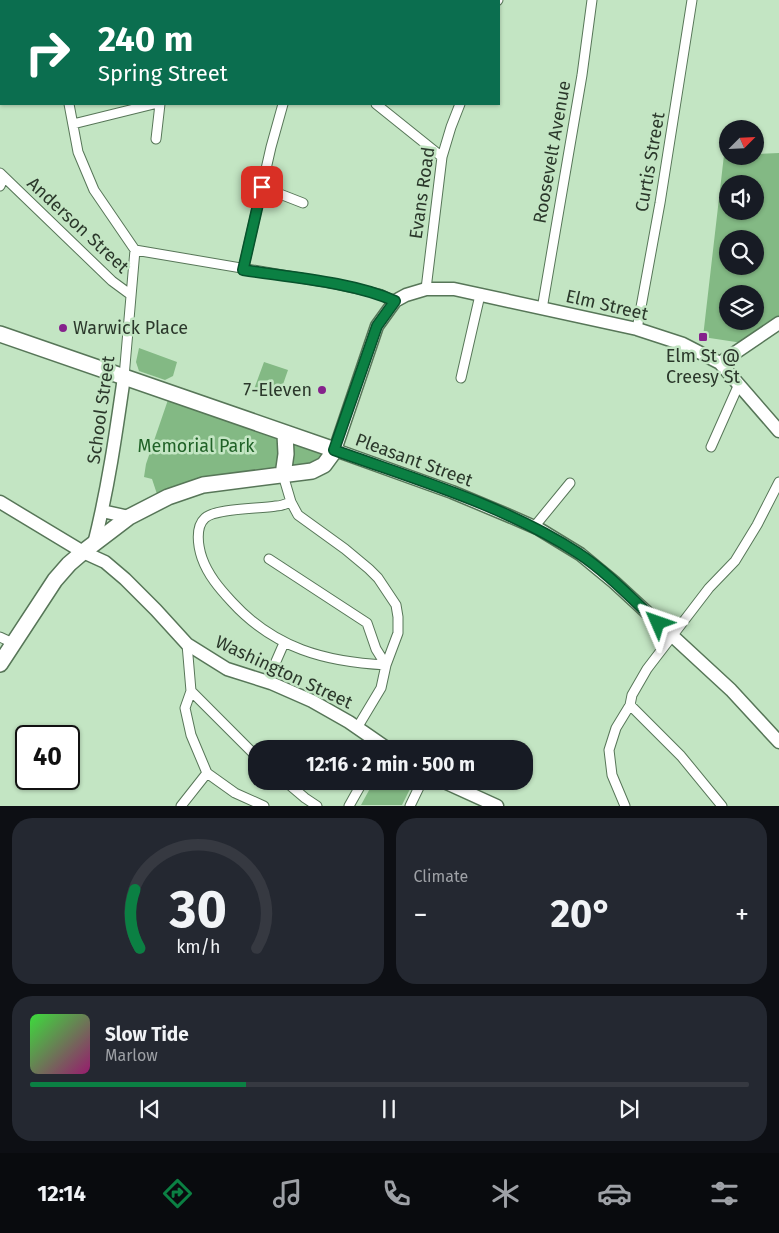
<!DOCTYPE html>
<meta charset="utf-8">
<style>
:root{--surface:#171b24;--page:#242831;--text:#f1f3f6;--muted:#9ea1a6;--line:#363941;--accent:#0b8043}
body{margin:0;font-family:"Fira Sans",sans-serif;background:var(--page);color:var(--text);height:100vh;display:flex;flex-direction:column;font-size:19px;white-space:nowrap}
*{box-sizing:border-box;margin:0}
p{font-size:16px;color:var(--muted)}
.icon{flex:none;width:28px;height:28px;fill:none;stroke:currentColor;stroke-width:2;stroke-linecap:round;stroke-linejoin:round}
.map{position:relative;height:806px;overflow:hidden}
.panel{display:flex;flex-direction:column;gap:12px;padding:12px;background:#0d0f14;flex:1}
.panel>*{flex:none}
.hud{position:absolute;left:0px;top:0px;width:500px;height:105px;box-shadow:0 1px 4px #0004;background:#0b6e4f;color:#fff;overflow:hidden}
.needle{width:32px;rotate:66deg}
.controls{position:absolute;left:719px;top:120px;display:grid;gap:10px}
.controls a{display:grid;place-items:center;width:45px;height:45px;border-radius:50%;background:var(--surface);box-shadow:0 1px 4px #0004;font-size:25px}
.speed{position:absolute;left:15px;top:725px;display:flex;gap:10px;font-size:25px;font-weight:700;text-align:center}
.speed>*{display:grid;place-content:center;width:65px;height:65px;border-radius:50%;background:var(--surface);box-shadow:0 1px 4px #0004;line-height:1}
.speed .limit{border:2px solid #111;border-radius:8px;background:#fff;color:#111}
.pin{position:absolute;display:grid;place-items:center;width:42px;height:42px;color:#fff;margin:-21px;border-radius:10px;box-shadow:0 2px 8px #0006}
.me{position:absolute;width:55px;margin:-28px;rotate:313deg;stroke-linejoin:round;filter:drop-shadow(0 0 4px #0008)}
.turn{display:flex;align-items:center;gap:18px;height:105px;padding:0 15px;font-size:22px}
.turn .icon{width:65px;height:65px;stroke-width:2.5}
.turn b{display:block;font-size:35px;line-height:42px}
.big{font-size:38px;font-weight:700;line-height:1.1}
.panel .widget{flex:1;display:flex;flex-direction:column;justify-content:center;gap:8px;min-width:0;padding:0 18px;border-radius:20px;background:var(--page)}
.panel .dial{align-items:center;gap:0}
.dial svg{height:130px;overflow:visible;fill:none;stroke:var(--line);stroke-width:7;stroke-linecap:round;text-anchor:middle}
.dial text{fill:var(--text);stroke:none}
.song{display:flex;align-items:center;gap:15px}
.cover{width:60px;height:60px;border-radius:8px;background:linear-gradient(135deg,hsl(120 70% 55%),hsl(320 70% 35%))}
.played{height:5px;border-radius:2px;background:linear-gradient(90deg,var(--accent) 30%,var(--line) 30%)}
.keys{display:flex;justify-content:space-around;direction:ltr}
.heat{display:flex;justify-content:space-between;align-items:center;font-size:28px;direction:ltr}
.panel .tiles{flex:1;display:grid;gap:12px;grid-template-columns:1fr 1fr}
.widget:last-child{grid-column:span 2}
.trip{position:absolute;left:248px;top:740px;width:285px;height:50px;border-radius:20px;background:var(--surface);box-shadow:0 1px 4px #0004;font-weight:700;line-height:50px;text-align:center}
.menu{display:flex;height:80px;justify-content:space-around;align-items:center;background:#090b0e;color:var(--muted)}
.menu .icon{width:35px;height:35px}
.menu .selected{color:var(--accent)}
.menu b{font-size:22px;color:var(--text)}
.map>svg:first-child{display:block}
.green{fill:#83b984;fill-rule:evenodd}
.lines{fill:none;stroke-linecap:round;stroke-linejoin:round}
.street-casing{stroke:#577658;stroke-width:11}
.secondary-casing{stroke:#577658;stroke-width:15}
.primary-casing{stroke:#577658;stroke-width:18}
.street{stroke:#fff;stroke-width:9}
.secondary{stroke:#fff;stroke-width:12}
.primary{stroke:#fff;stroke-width:15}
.route-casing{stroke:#07532c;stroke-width:12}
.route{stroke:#0b8043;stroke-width:9}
.poi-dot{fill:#85228c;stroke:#c3e5c3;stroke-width:2}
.labels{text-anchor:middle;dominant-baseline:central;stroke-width:5;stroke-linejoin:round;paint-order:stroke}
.street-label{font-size:18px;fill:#2b382b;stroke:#c3e5c3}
.poi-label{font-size:18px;fill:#2b382b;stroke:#c3e5c3;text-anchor:start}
.park-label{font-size:18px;fill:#206227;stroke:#c3e5c3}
</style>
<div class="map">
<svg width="779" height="806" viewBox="0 0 779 806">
<rect width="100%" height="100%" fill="#c3e5c3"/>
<path class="green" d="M779,153V323L749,344L703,337L724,155L755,156V154ZM728,184H755V211H728ZM728,239H755V266H728ZM728,294H755V321H728Z
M139,348L177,362L173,376L165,380L139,371L136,362Z
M264,362L288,370L281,390L259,384L256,393L253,392Z
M170,394L335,450L329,460L159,500L152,479L144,477L146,464Z
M374,781H414L402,805H361Z"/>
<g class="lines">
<defs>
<path id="street" d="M165,0L167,1
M82,1L84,0
M300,1V0
M497,1L498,0
M0,40H1
M69,104L78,152L94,190L135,250L330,283L380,294L395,301
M376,104L442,157
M73,124L154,104
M156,139L160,104
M0,173L112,281L131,295
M0,186L4,177
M262,187L303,203
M243,270L271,147L283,104
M426,289L442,157L451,127L460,104
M542,309L582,75L592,0
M637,329L660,203L692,0
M124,377L135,250
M461,378L480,295
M711,447L739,384
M283,475L291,502L298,515L345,549L369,569L378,578L396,605L398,617V633L386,665L381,688L357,728
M291,502C286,504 281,506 276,506C261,509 216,508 205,518C195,527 198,546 202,558C208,575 219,588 232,602C274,648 325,662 386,665
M534,527L570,483
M269,559L367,623L376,649L386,665
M0,637L13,643
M187,644L191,691L256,756
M267,682L284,643
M191,691L185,708L191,735L207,773L235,793L264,806
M630,705L681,756L722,806
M285,781L305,798L317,806
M181,806L207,773
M349,806L363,781
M410,806L422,781
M625,806L612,775L609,750L616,728L630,705L632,695L647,669L709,588L735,561L757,525L779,482"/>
<path id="secondary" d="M720,363L779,323
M779,431L720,363L683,344L637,329L454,289H426L406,295L395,301L377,326L335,450L452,492L507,515L539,529L580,554L614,582L731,690L779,742
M0,502L83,552L105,562L125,579L156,610L187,644L227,669L271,683L312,701L349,722L388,749
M102,511L129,517
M94,544C108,489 116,433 124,377
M442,781L497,806"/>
<path id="primary" d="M0,334L335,450L324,465L312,471L203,485L168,497L129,517L83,552L69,564L55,580L0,664
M283,475L286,454L285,434"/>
</defs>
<use href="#street" class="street-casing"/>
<use href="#secondary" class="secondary-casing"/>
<use href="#primary" class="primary-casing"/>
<use href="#street" class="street"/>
<use href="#secondary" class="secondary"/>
<use href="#primary" class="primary"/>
</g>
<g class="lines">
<defs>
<path id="route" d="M262,187L243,270C289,277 353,282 395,301L377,326L334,450C417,480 504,505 578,553C607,572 633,600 658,623"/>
</defs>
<use href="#route" class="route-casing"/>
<use href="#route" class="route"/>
</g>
<g class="poi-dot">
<circle cx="63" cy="328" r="5"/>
<rect x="698" y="332" width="10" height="10" rx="2.5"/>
<circle cx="322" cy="390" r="5"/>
</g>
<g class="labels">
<g class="street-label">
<text transform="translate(552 152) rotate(-80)">Roosevelt Avenue</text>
<text transform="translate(650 162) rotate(-80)">Curtis Street</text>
<text transform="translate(422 193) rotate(-82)">Evans Road</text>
<text transform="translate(78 225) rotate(43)">Anderson Street</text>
<text transform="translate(607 305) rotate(13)">Elm Street</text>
<text transform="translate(101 410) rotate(-82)">School Street</text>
<text transform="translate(414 460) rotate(20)">Pleasant Street</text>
<text transform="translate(284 672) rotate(25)">Washington Street</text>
</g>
<g class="poi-label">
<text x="73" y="328">Warwick Place</text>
<text x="703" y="356" text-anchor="middle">Elm St @<tspan x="703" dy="21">Creesy St</tspan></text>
<text x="312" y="390" text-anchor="end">7-Eleven</text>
</g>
<g class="park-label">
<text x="196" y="446">Memorial Park</text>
</g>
</g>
</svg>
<div class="controls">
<a><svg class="needle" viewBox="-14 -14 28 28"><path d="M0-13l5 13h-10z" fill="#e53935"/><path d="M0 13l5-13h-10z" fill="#9ea1a6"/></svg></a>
<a><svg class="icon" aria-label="sound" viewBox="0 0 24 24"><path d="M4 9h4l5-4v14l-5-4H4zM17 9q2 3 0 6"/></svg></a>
<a><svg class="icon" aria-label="search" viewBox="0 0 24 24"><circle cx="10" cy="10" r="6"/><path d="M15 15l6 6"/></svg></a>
<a><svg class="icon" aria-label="layers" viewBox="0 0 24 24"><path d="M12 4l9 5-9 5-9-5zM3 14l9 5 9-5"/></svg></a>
</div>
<div class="speed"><div class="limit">40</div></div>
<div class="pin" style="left:262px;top:187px;background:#d93025"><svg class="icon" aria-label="arrive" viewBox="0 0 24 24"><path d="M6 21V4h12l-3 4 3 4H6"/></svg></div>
<svg class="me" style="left:658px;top:623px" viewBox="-20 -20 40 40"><path d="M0-17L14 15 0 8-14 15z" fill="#0b8043" stroke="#fff" stroke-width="4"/></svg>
<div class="trip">12:16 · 2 min · 500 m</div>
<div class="hud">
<div class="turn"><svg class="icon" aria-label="right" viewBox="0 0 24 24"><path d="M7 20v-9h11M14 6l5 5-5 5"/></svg><div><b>240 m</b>Spring Street</div></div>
</div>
</div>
<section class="panel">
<div class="tiles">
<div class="widget dial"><svg viewBox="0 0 100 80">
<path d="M14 69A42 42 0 1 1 86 69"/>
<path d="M14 69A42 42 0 0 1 11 33" stroke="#0b8043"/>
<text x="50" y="56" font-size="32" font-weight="700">30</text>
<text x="50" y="72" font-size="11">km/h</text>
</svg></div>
<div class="widget"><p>Climate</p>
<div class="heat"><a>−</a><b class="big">20°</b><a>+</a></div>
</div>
<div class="widget">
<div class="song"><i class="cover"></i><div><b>Slow Tide</b><p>Marlow</p></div></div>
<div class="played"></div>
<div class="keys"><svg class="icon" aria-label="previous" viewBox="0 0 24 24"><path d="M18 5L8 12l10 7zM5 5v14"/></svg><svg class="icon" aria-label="pause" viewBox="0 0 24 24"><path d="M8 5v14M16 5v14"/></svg><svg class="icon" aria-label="next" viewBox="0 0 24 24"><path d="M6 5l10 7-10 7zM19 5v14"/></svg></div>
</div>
</div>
</section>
<nav class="menu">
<b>12:14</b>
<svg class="icon selected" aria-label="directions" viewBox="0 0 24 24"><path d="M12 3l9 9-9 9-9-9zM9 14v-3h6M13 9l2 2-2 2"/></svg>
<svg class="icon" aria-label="music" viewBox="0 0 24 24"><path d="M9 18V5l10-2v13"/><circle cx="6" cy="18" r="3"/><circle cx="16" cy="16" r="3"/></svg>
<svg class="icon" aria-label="phone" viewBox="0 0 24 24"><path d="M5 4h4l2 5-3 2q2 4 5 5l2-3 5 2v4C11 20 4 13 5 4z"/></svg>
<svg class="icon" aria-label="climate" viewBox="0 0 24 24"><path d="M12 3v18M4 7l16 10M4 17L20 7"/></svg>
<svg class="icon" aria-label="car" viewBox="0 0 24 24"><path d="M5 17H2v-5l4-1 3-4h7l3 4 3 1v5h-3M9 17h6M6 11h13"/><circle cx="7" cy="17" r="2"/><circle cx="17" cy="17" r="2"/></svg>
<svg class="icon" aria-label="filters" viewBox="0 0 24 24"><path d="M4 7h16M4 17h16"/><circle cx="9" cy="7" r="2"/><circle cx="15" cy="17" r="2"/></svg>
</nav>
